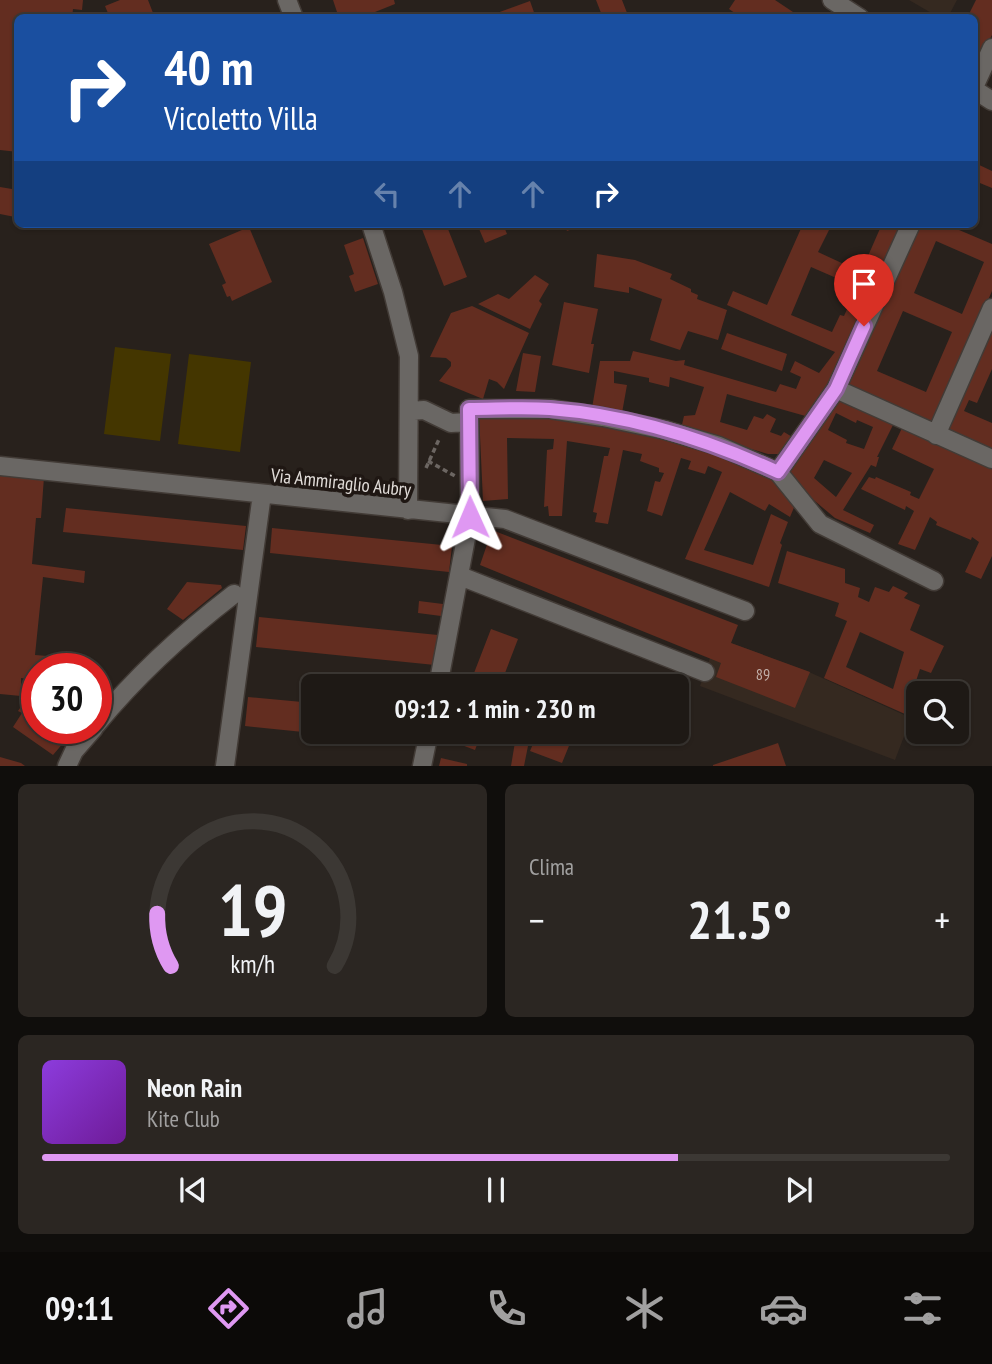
<!DOCTYPE html>
<html lang="it">
<meta charset="utf-8">
<style>
:root{--surface:#1e1915;--page:#2b2622;--text:#f1f3f6;--muted:#a1a0a0;--line:#3c3834;--accent:#df98f2}
body{margin:0;font-family:"PT Sans Narrow",sans-serif;background:var(--page);color:var(--text);height:100vh;display:flex;flex-direction:column;font-size:26px;white-space:nowrap}
*{box-sizing:border-box;margin:0}
p{font-size:23px;color:var(--muted)}
.icon{flex:none;width:38px;height:38px;fill:none;stroke:currentColor;stroke-width:2;stroke-linecap:round;stroke-linejoin:round}
.map{position:relative;height:766px;overflow:hidden}
.drawer{display:flex;flex-direction:column;gap:18px;padding:18px;background:#100e0c;flex:1}
.drawer>*{flex:none}
.guide{position:absolute;left:14px;top:14px;width:964px;height:214px;border-radius:10px;box-shadow:0 2px 5px #0004,0 0 0 2px var(--line);background:#1a4fa0;color:#fff;overflow:hidden}
.buttons{position:absolute;left:906px;top:681px;display:grid;gap:14px}
.buttons a{display:grid;place-items:center;width:63px;height:63px;border-radius:10px;background:var(--surface);box-shadow:0 2px 5px #0004,0 0 0 2px var(--line);font-size:35px}
.speed{position:absolute;left:21px;top:653px;display:flex;gap:14px;font-size:35px;font-weight:700;text-align:center}
.speed>*{display:grid;place-content:center;width:91px;height:91px;border-radius:50%;background:var(--surface);box-shadow:0 2px 5px #0004,0 0 0 2px var(--line);line-height:1}
.speed .limit{border:10px solid #d22;background:#fff;color:#111}
.pin{position:absolute;display:grid;place-items:center;width:60px;height:60px;color:#fff;margin:-72px -30px;border-radius:50% 50% 50% 0;rotate:-45deg;box-shadow:0 0 7px #0007}
.pin .icon{rotate:45deg}
.me{position:absolute;width:77px;margin:-38px;rotate:359deg;stroke-linejoin:round;filter:drop-shadow(0 0 5px #0008)}
.turn{display:flex;align-items:center;gap:24px;height:147px;padding:0 35px;font-size:32px}
.turn .icon{width:91px;height:91px;stroke-width:2.5}
.turn b{display:block;font-size:49px;line-height:60px}
.lanes{display:flex;align-items:center;height:66px;padding:0 35px;background:#0003;justify-content:center;gap:35px;direction:ltr}
.lanes .off{opacity:.35}
.big{font-size:52px;font-weight:700;line-height:1.1}
.drawer .widget{flex:1;display:flex;flex-direction:column;justify-content:center;gap:10px;min-width:0;padding:0 24px;border-radius:10px;background:var(--page)}
.drawer .dial{align-items:center;gap:0}
.dial svg{height:182px;overflow:visible;fill:none;stroke:var(--line);stroke-width:7;stroke-linecap:round;text-anchor:middle}
.dial text{fill:var(--text);stroke:none}
.song{display:flex;align-items:center;gap:21px}
.cover{width:84px;height:84px;border-radius:10px;background:linear-gradient(135deg,hsl(270 70% 55%),hsl(280 70% 35%))}
.played{height:7px;border-radius:4px;background:linear-gradient(90deg,var(--accent) 70%,var(--line) 70%)}
.keys{display:flex;justify-content:space-around;direction:ltr}
.heat{display:flex;justify-content:space-between;align-items:center;font-size:38px;direction:ltr}
.drawer .tiles{flex:1;display:grid;gap:18px;grid-template-columns:1fr 1fr}
.widget:last-child{grid-column:span 2}
.trip{position:absolute;left:301px;top:674px;width:388px;height:70px;border-radius:10px;background:var(--surface);box-shadow:0 2px 5px #0004,0 0 0 2px var(--line);font-weight:700;line-height:70px;text-align:center}
.menu{display:flex;height:112px;justify-content:space-around;align-items:center;background:#0c0a08;color:var(--muted)}
.menu .icon{width:49px;height:49px}
.menu .selected{color:var(--accent)}
.menu b{font-size:32px;color:var(--text)}
.map>svg:first-child{display:block}
.built{fill:#352920}
.green{fill:#443600}
.building{fill:#632d20;fill-rule:evenodd}
.lines{fill:none;stroke-linecap:round;stroke-linejoin:round}
.minor-casing{stroke:#423b36;stroke-width:21}
.path{stroke:#6c6662;stroke-width:3.5;stroke-dasharray:5 3.5;stroke-linecap:butt}
.minor{stroke:#6a6764;stroke-width:18}
.route-casing{stroke:#91639d;stroke-width:18}
.route{stroke:#df98f2;stroke-width:12}
.labels{text-anchor:middle;dominant-baseline:central;stroke-width:7;stroke-linejoin:round;paint-order:stroke}
.number-label{font-size:16px;fill:#c2b0aa}
.street-label{font-size:19px;fill:#e1dcd8;stroke:#1f1713}
</style>
<div class="map">
<svg width="992" height="766" viewBox="0 0 992 766">
<rect width="100%" height="100%" fill="#28211c"/>
<path class="built" d="M909,0H957L948,17L940,18Z
M731,643L809,672L911,718L895,760L700,686L710,658Z"/>
<path class="green" d="M115,347L171,354L160,441L104,434Z
M189,354L251,362L240,452L178,444Z"/>
<path class="building" d="M0,0H83L82,10L73,9L72,18H18V152L0,150Z
M120,0H148L155,18H110L105,6Z
M333,0H394L395,4L360,18H339Z
M596,0H622L629,18H603Z
M735,0H775L802,18H742L729,9Z
M976,0H992V35L975,68V18H967Z
M530,1L536,18H486V17Z
M975,163L992,171V188L975,181Z
M0,187L18,190L15,217L0,214Z
M420,224H446L467,277L444,286Z
M477,224H503L507,234L485,243Z
M564,224H586L567,231Z
M803,224H832L818,252L861,272L882,224H902L845,355L819,404L809,417L727,394L720,422L747,430L754,416L763,419L767,414L776,419L770,432L781,436L784,432L794,438L784,454H768L681,429L684,416L695,415L704,387L670,377L669,387L649,382V378L614,371V383L627,385L622,413L592,408L600,361H630L633,351L676,361L685,360L684,365L776,392L780,384L796,389L801,377L790,372L795,361L819,373L835,352L727,305L733,291L767,305ZM811,267L857,287L844,316L840,315L832,332L791,315Z
M917,224H945L992,244V291L933,424L845,384ZM936,241L984,262L962,314L914,293ZM903,311L952,332L926,392L877,371Z
M249,227L272,282L232,301L230,296L227,297L222,285L226,283L209,244Z
M363,238L378,284L355,292L349,276L354,274L344,245Z
M597,254L635,260L672,274L670,279L691,289V292L698,295L697,299L727,310L718,340L688,331L680,350L650,340L662,299L629,287V293L594,287Z
M535,275L549,284L539,301L542,304L530,329L478,304L498,294L509,299Z
M564,302L598,309L591,344H594L589,373L552,365Z
M472,306L529,333L504,389L497,382L489,379L483,399L439,381L451,366V362L446,358L430,357L451,313Z
M992,324V369L977,403L969,400L964,411L992,423V451L944,429Z
M727,333L787,354L782,371L721,349Z
M523,353L541,356L535,392L516,391Z
M836,396L894,423L877,457H879L876,467L871,465L843,510L874,525L870,533L835,518L785,476ZM836,413L856,423L857,420L873,427L864,449L846,443L847,440L828,430ZM824,460L852,473L836,497L814,478Z
M479,414L587,417L729,454L761,471L798,498L790,517L769,504L765,511L730,492L704,550L753,565L771,514L788,522L780,543L782,545L769,587L685,559L722,472L708,466L705,474L688,469L691,461L681,458L662,516L647,511L655,481L660,482L664,473L659,472V468L640,461L642,454L623,450L608,524L595,522L597,513L593,512L604,456H608L610,448L567,441L562,516H549L548,506L544,507L547,450L553,449L554,439L507,438L508,499L483,501Z
M902,428L992,469V556L981,579L965,572L979,542L972,537L971,540L936,525L937,522L930,517L915,550L898,544L914,511L906,506L905,510L861,489L869,477L875,479L876,477L911,492L910,495L919,499L934,469L892,449Z
M0,471L44,477L41,518H36L32,564L85,571L84,583L43,577L35,655L60,657L59,668H37V680L21,678V696L0,694Z
M66,508L246,526L243,550L63,532Z
M272,528L452,546L449,572L270,553Z
M492,530L738,625L731,643L810,672L795,708L716,677L721,663L480,565Z
M787,551L845,569V583L860,588L858,597L869,602L875,587L889,592L893,586L908,593L904,598L920,605L910,630L944,646L931,673L920,669L905,714L824,678L847,621L835,616L839,603L778,583ZM860,632L904,652L893,689L846,667Z
M187,582L221,585L222,588L183,620L167,609Z
M419,601L443,604L441,616L418,613Z
M259,617L438,635L435,665L256,647Z
M491,629L518,639L500,686H469Z
M626,677L650,686H622Z
M37,682V728H76L53,755L13,727L22,713L18,711Z
M96,691L105,693L96,704Z
M248,697L313,703V733L245,726Z
M318,732H379L378,739L318,733Z
M451,732H482L475,750L448,740Z
M538,732H562L573,736L562,763L530,751Z
M515,742L528,746L524,766H511Z
M778,743L786,766H713V765Z
M0,757L21,763L25,766H0Z
M441,758L467,764V766H439Z"/>
<g class="lines">
<defs>
<path id="minor" d="M287,0L294,18
M832,0L860,18
M975,85L992,48
M975,90L992,101
M371,224L393,292L409,356L408,510
M836,389L992,459
M410,411L424,410L451,423L469,422
M936,435L992,308
M0,466L505,519L745,611
M778,472L836,389L911,224
M460,576L705,672
M438,686L470,517L469,409H550L603,417L665,430L719,446L778,472L820,524L934,581
M96,725C137,675 183,633 234,594
M67,766L74,751L94,728
M225,766L262,494
M422,766L429,732"/>
</defs>
<use href="#minor" class="minor-casing"/>
<path class="path" d="M428,461L455,476
M426,468L440,437"/>
<use href="#minor" class="minor"/>
</g>
<g class="lines">
<defs>
<path id="route" d="M470,517L469,409C496,409 523,407 550,409C629,415 706,439 778,472L836,389L864,326"/>
</defs>
<use href="#route" class="route-casing"/>
<use href="#route" class="route"/>
</g>
<g class="labels">
<g class="number-label">
<text x="763" y="674">89</text>
</g>
<g class="street-label">
<text transform="translate(341 482) rotate(6)">Via Ammiraglio Aubry</text>
</g>
</g>
</svg>
<div class="buttons">
<a><svg class="icon" aria-label="search" viewBox="0 0 24 24"><circle cx="10" cy="10" r="6"/><path d="M15 15l6 6"/></svg></a>
</div>
<div class="speed"><div class="limit">30</div></div>
<div class="pin" style="left:864px;top:326px;background:#d93025"><svg class="icon" aria-label="arrive" viewBox="0 0 24 24"><path d="M6 21V4h12l-3 4 3 4H6"/></svg></div>
<svg class="me" style="left:470px;top:517px" viewBox="-20 -20 40 40"><path d="M0-17L14 15 0 8-14 15z" fill="#df98f2" stroke="#fff" stroke-width="4"/></svg>
<div class="trip">09:12 · 1 min · 230 m</div>
<div class="guide">
<div class="turn"><svg class="icon" aria-label="right" viewBox="0 0 24 24"><path d="M7 20v-9h11M14 6l5 5-5 5"/></svg><div><b>40 m</b>Vicoletto Villa</div></div>
<div class="lanes"><svg class="icon off" aria-label="left" viewBox="0 0 24 24"><path d="M17 20v-9H6M10 6l-5 5 5 5"/></svg><svg class="icon off" aria-label="ahead" viewBox="0 0 24 24"><path d="M12 20V5M6 11l6-6 6 6"/></svg><svg class="icon off" aria-label="ahead" viewBox="0 0 24 24"><path d="M12 20V5M6 11l6-6 6 6"/></svg><svg class="icon" aria-label="right" viewBox="0 0 24 24"><path d="M7 20v-9h11M14 6l5 5-5 5"/></svg></div>
</div>
</div>
<section class="drawer">
<div class="tiles">
<div class="widget dial"><svg viewBox="0 0 100 80">
<path d="M14 69A42 42 0 1 1 86 69"/>
<path d="M14 69A42 42 0 0 1 8 46" stroke="#df98f2"/>
<text x="50" y="56" font-size="32" font-weight="700">19</text>
<text x="50" y="72" font-size="11">km/h</text>
</svg></div>
<div class="widget"><p>Clima</p>
<div class="heat"><a>−</a><b class="big">21.5°</b><a>+</a></div>
</div>
<div class="widget">
<div class="song"><i class="cover"></i><div><b>Neon Rain</b><p>Kite Club</p></div></div>
<div class="played"></div>
<div class="keys"><svg class="icon" aria-label="previous" viewBox="0 0 24 24"><path d="M18 5L8 12l10 7zM5 5v14"/></svg><svg class="icon" aria-label="pause" viewBox="0 0 24 24"><path d="M8 5v14M16 5v14"/></svg><svg class="icon" aria-label="next" viewBox="0 0 24 24"><path d="M6 5l10 7-10 7zM19 5v14"/></svg></div>
</div>
</div>
</section>
<nav class="menu">
<b>09:11</b>
<svg class="icon selected" aria-label="directions" viewBox="0 0 24 24"><path d="M12 3l9 9-9 9-9-9zM9 14v-3h6M13 9l2 2-2 2"/></svg>
<svg class="icon" aria-label="music" viewBox="0 0 24 24"><path d="M9 18V5l10-2v13"/><circle cx="6" cy="18" r="3"/><circle cx="16" cy="16" r="3"/></svg>
<svg class="icon" aria-label="phone" viewBox="0 0 24 24"><path d="M5 4h4l2 5-3 2q2 4 5 5l2-3 5 2v4C11 20 4 13 5 4z"/></svg>
<svg class="icon" aria-label="climate" viewBox="0 0 24 24"><path d="M12 3v18M4 7l16 10M4 17L20 7"/></svg>
<svg class="icon" aria-label="car" viewBox="0 0 24 24"><path d="M5 17H2v-5l4-1 3-4h7l3 4 3 1v5h-3M9 17h6M6 11h13"/><circle cx="7" cy="17" r="2"/><circle cx="17" cy="17" r="2"/></svg>
<svg class="icon" aria-label="filters" viewBox="0 0 24 24"><path d="M4 7h16M4 17h16"/><circle cx="9" cy="7" r="2"/><circle cx="15" cy="17" r="2"/></svg>
</nav>
